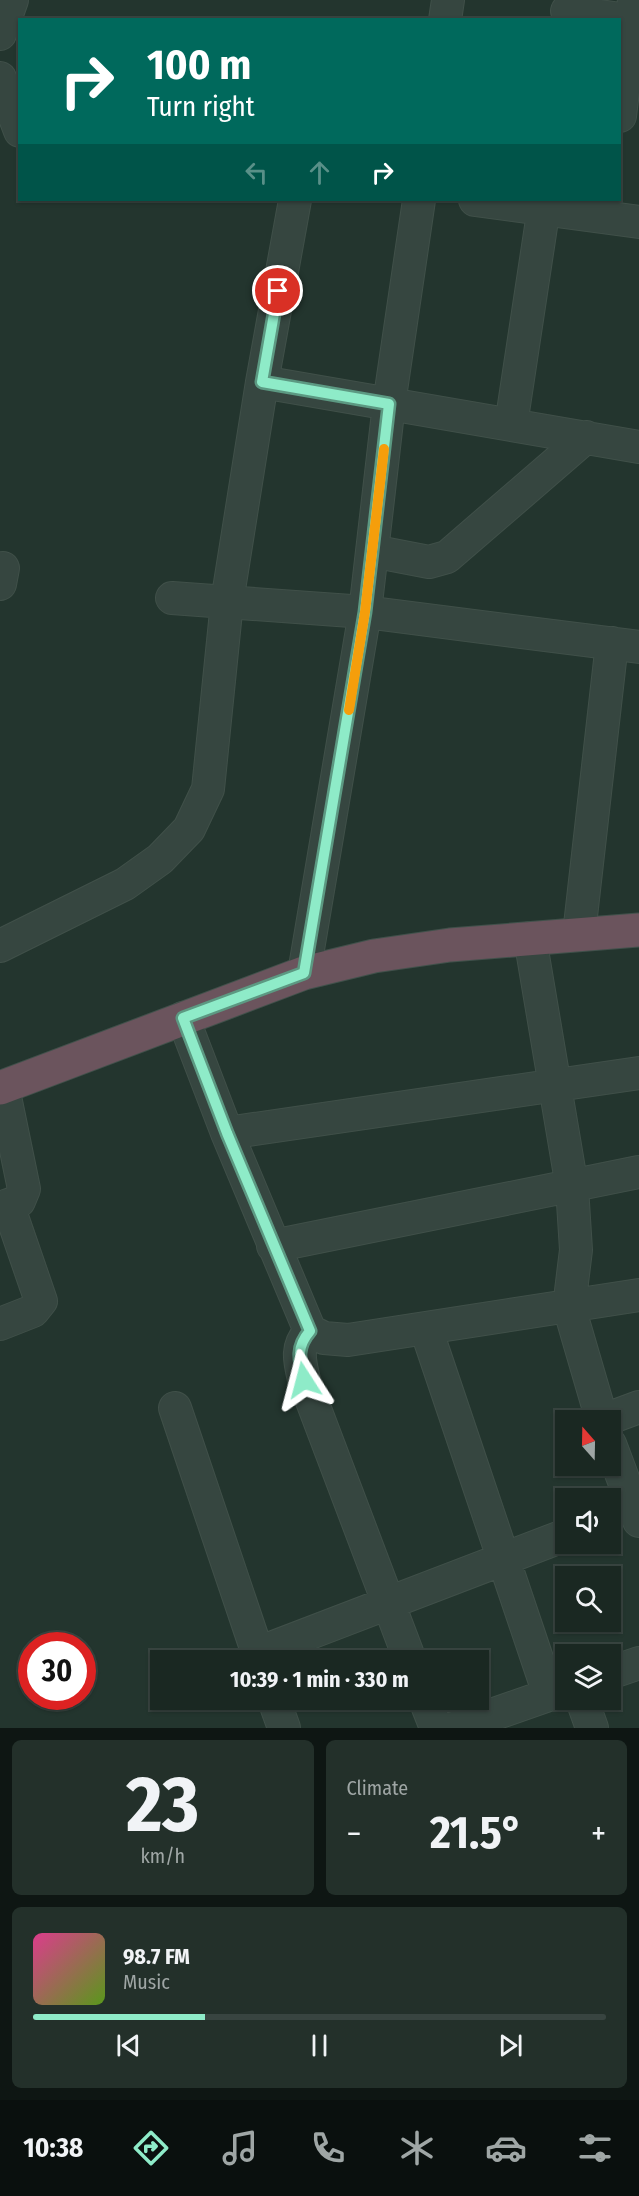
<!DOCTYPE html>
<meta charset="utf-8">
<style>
:root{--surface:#1a2822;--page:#23302a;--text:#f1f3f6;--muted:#9fa6a5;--line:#384440;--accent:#8eebc8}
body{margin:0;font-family:"Fira Sans Condensed",sans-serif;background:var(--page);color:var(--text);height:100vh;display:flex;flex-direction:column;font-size:22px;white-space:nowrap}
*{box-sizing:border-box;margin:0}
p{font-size:20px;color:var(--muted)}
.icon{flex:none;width:33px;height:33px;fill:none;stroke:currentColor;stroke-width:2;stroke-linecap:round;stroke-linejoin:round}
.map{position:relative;height:1728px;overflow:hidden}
.panel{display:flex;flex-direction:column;gap:12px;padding:12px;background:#0e1613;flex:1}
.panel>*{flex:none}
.hud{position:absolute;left:18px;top:18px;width:603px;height:183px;border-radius:0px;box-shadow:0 2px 4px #0004,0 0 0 2px var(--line);background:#00695c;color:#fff;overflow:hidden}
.needle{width:39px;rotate:340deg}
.tools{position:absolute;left:555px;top:1410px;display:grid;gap:12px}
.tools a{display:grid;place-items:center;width:66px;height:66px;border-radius:0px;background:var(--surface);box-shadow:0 2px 4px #0004,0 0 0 2px var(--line);font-size:30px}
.speed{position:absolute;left:18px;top:1632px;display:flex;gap:12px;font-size:30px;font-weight:700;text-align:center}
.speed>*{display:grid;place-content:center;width:78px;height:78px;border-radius:50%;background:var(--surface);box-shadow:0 2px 4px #0004,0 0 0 2px var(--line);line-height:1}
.speed .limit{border:9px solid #d22;background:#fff;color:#111}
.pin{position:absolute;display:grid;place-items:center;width:51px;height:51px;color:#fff;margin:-26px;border:3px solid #fff;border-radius:50%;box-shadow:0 2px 6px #0007}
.me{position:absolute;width:66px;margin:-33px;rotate:351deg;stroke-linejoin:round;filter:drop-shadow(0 0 4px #0008)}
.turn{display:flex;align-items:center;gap:21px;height:126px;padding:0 30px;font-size:27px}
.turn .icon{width:78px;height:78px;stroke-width:2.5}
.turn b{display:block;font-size:42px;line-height:51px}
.lanes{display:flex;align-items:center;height:57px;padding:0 30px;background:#0003;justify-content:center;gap:30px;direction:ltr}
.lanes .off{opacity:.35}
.big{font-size:45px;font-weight:700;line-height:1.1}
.panel .tile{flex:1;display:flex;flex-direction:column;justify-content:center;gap:9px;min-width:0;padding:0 21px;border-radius:9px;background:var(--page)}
.panel .dial{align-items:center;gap:0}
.dial b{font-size:78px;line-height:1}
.song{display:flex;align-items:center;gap:18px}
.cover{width:72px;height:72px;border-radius:9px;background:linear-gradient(135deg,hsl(330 70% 55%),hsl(90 70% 35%))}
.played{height:6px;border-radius:3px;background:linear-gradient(90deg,var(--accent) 30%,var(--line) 30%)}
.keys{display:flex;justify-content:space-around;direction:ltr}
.heat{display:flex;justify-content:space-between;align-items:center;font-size:33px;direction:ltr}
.panel .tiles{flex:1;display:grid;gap:12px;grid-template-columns:1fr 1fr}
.tile:last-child{grid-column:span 2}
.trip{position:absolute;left:150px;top:1650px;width:339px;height:60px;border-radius:0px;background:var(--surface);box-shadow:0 2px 4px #0004,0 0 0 2px var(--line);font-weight:700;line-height:60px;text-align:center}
.dock{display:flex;height:96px;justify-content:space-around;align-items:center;background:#0a100e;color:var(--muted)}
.dock .icon{width:42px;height:42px}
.dock .current{color:var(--accent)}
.dock b{font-size:27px;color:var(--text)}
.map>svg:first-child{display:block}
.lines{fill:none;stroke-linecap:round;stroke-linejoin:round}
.minor-casing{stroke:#405049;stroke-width:34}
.highway-casing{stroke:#41514b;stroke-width:35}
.minor{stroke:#364640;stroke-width:32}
.highway{stroke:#6b545d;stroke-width:33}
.route-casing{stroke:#5c9982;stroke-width:15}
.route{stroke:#8eebc8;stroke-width:10}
.slow{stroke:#f59e0b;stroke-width:10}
</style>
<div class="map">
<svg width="639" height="1728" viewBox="0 0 639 1728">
<rect width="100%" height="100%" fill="#23352e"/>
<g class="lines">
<defs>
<path id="minor" d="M567,11L639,22
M445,20L448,0
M0,34L12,0
M0,78L20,131
M620,116L634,0
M475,200L639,222
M262,382L639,447
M511,425L545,200
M372,551L429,562L447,557L586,437
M0,584L3,568
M172,598L365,612L639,647
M579,934L612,643
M530,938L572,1187L576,1250L569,1307L602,1420
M0,946L125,884L160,859L189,829L208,789L227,602L262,382L295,200
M304,973L365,612L389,404L419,200
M183,1018L227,1133L310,1331L324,1338L348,1340L639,1295
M227,1133L639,1073
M0,1208L19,1201L24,1189L3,1087
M273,1246L639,1172
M0,1324L33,1311L41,1301L8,1205
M426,1329L549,1694
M310,1331C296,1347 299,1359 304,1380L410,1660
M175,1408L260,1660
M604,1420L639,1407
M610,1444L639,1521
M258,1653L566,1535
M610,1673L639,1663
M274,1700L284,1728
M425,1700L436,1728
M582,1700L592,1728
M454,1728L566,1689"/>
<path id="highway" d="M0,1088L304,973L374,956L450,945L639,930"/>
</defs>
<use href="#minor" class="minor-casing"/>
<use href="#highway" class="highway-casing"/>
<use href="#minor" class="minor"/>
<use href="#highway" class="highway"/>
</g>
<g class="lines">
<defs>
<path id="route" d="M278,291L262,382L389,404L365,612L304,973L183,1018L227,1133L310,1331C296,1347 299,1359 304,1380"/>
</defs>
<use href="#route" class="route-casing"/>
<use href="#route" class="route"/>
<path class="slow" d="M349,710L365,612L384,449"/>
</g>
</svg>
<div class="tools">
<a><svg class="needle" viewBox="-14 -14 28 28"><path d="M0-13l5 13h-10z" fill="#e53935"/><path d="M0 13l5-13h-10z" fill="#9fa6a5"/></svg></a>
<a><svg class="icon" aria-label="sound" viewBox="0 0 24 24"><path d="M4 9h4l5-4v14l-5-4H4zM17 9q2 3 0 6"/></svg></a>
<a><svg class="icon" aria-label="search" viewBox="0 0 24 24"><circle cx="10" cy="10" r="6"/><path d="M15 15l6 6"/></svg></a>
<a><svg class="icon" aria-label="layers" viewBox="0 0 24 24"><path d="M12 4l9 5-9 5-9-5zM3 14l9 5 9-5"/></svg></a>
</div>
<div class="speed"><div class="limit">30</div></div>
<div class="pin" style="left:278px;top:291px;background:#d93025"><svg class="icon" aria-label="arrive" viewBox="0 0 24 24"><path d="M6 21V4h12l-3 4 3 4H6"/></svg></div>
<svg class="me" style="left:304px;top:1380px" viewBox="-20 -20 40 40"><path d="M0-17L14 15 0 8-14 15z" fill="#8eebc8" stroke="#fff" stroke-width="4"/></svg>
<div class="trip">10:39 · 1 min · 330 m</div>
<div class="hud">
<div class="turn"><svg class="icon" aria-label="right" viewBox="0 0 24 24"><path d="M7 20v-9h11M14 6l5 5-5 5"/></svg><div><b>100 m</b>Turn right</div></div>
<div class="lanes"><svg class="icon off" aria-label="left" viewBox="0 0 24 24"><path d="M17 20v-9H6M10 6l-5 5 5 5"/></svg><svg class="icon off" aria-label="ahead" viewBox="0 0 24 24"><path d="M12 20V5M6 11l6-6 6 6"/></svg><svg class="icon" aria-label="right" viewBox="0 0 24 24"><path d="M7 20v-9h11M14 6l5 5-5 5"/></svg></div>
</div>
</div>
<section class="panel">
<div class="tiles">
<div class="tile dial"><b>23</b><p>km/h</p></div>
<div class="tile"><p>Climate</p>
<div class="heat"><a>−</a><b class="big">21.5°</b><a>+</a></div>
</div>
<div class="tile">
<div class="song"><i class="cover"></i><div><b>98.7 FM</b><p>Music</p></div></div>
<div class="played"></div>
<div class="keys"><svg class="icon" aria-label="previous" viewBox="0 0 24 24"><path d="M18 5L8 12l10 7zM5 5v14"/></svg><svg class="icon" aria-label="pause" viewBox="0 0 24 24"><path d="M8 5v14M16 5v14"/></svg><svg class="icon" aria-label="next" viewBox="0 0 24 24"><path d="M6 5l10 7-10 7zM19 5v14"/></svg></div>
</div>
</div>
</section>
<nav class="dock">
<b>10:38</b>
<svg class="icon current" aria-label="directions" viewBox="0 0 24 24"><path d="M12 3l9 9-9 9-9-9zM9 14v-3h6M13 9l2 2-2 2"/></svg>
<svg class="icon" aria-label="music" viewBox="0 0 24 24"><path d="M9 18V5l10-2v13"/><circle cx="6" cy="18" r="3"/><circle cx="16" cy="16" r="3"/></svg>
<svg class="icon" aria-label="phone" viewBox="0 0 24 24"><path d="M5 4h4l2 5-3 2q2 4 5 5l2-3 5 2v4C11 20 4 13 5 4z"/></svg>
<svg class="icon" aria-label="climate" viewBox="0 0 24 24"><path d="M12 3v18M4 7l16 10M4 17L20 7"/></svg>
<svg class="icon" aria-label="car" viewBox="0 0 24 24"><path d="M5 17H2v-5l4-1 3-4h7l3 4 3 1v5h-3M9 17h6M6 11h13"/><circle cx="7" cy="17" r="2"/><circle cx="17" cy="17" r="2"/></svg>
<svg class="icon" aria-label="filters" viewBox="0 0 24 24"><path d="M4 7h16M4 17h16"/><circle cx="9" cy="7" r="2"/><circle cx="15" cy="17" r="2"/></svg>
</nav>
